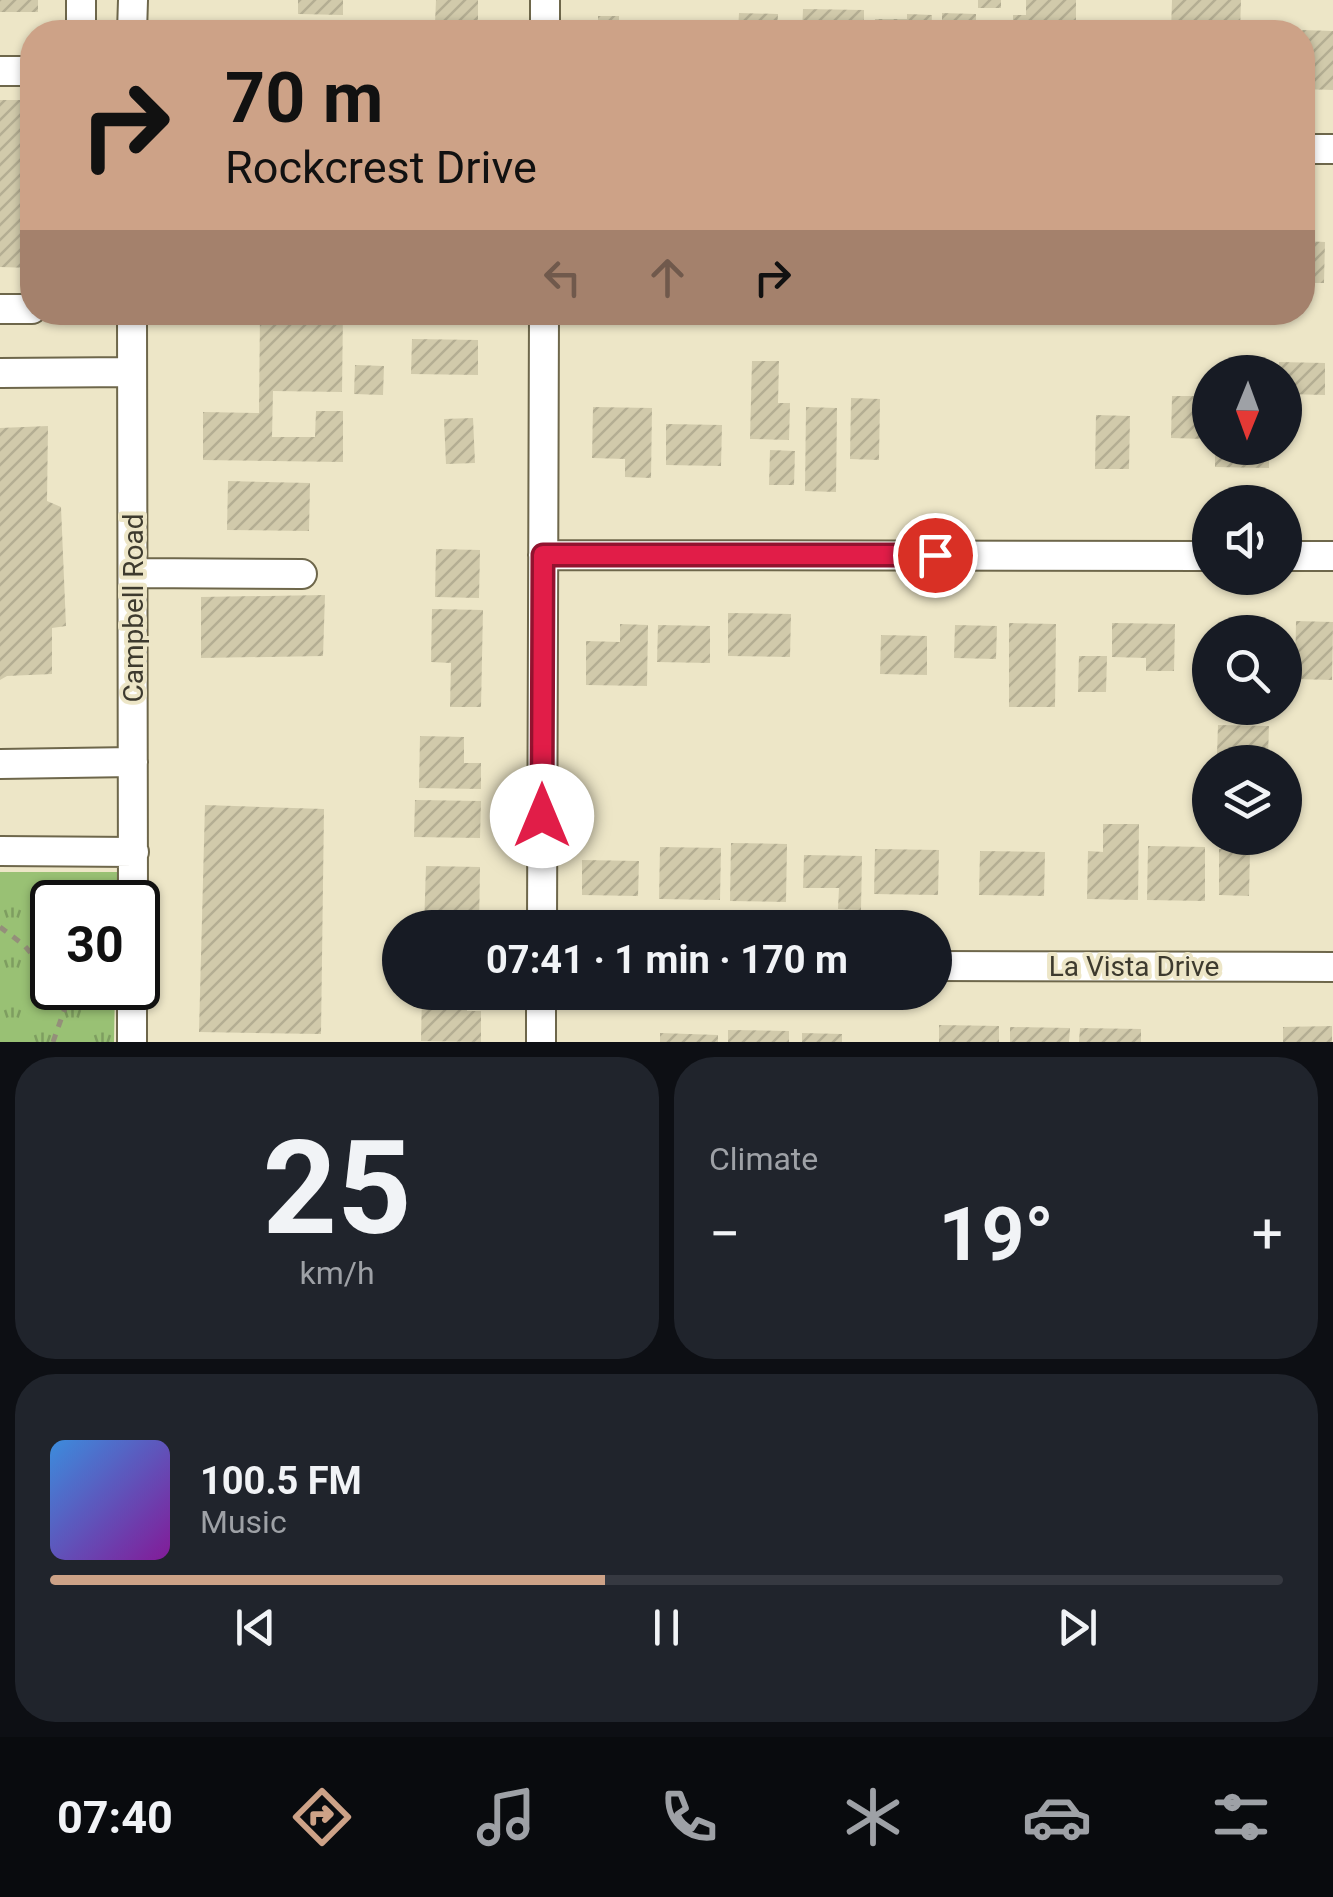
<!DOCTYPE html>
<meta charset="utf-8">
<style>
:root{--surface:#171b24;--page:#20242c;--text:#f1f3f6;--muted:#9ea1a6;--line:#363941;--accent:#cda287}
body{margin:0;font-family:Roboto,sans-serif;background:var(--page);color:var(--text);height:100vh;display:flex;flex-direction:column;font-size:38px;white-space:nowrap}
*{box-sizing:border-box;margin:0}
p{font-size:32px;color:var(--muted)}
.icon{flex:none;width:55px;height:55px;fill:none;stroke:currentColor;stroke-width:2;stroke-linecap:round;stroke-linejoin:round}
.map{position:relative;height:1042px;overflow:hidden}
.details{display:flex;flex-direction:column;gap:15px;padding:15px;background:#0d0f14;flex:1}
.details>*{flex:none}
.guide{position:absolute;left:20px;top:20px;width:1295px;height:305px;border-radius:40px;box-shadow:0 2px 8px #0004;background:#cda287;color:#111;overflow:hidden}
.needle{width:65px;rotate:181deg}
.tools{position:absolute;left:1192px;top:355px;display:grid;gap:20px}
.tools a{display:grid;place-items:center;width:110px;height:110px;border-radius:50%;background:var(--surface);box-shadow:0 2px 8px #0004;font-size:50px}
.speed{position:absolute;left:30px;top:880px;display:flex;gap:20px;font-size:50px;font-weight:700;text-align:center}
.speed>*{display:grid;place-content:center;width:130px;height:130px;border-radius:50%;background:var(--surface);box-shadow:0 2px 8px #0004;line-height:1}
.speed .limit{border:5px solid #111;border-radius:15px;background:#fff;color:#111}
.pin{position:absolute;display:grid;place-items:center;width:85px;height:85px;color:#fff;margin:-42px;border:5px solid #fff;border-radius:50%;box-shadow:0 2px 10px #0007}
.me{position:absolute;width:110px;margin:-55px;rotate:0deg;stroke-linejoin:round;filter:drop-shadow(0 0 8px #0008)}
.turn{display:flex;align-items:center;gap:35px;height:210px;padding:0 40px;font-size:45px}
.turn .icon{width:130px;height:130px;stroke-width:2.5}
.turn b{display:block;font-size:70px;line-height:85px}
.lanes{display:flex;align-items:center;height:95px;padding:0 40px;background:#0003;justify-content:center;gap:50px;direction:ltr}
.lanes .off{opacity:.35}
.big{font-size:75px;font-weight:700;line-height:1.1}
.details .card{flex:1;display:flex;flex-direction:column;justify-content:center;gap:15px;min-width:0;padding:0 35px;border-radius:40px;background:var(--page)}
.details .dial{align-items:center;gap:0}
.dial b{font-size:130px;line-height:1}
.song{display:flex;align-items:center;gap:30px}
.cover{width:120px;height:120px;border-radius:15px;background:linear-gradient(135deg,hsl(210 70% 55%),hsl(290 70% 35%))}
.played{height:10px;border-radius:5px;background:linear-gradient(90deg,var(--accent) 45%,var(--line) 45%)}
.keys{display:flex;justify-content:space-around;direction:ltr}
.heat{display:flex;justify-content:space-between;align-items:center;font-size:55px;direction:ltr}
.details .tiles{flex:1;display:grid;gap:15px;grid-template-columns:1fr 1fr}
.card:last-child{grid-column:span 2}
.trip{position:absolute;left:382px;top:910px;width:570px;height:100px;border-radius:50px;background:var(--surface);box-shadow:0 2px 8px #0004;font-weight:700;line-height:100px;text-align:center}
.menu{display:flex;height:160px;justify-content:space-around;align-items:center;background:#090b0e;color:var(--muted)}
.menu .icon{width:70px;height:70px}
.menu .selected{color:var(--accent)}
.menu b{font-size:45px;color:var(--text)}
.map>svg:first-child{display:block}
.grass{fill:url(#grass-tufts)}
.building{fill:url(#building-hatch)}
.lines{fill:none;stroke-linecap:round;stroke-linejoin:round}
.minor-casing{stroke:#6e674b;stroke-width:32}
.path{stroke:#948f7a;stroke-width:5;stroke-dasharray:8 8;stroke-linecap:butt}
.minor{stroke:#fff;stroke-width:28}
.route-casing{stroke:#92132f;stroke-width:25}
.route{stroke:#e11d48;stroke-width:18}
.labels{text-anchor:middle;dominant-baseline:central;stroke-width:8;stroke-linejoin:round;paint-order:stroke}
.street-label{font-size:28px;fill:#3d3a2e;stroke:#ede6c7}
</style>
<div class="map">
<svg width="1333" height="1042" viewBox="0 0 1333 1042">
<defs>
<pattern id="grass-tufts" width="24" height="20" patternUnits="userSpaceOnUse" patternTransform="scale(2.5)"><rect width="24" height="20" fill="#99c174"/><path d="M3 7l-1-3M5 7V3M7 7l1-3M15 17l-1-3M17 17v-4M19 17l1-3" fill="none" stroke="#7e9e60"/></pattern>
<pattern id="building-hatch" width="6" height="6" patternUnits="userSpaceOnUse" patternTransform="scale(2.5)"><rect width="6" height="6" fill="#d1caab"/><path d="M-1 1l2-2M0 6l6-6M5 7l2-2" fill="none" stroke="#b4ae93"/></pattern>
</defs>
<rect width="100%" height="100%" fill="#ede6c7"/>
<path class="grass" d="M0,872H117V902H52V988H115L114,1042H0Z"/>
<path class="building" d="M0,0H38V12H0Z
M298,0H343V15L298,14Z
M436,0H478V25L435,24Z
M978,0H1001V8H978Z
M1026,0H1076V32H1013V15H1026Z
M1172,0H1241L1240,32H1171Z
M803,9L864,10V32H802Z
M739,13L778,14L777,32H738Z
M942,13L976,14V32H942Z
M907,14L932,15L931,32H875V19H907Z
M598,16H619V32H598Z
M205,27L331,29V32H205Z
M1302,30L1333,31V90L1302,89Z
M0,100H32V268L0,267Z
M1302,241L1325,242L1324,283H1302Z
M260,312H343L342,392L273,391L272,437H315L316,411H343V462L203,460V412L259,413Z
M659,312H684V323H659Z
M412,339L478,340V375L411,374Z
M752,361H779L778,403H790L789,440L750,439Z
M1279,362L1325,363V395L1285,394V372H1279Z
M355,365L384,366L383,395L354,394Z
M1172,396H1206L1205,439L1171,438Z
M851,398L880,399L879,460L850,459Z
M593,407L652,408L651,478L625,477V459L592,458Z
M806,407L837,408L836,492L805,491Z
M1096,415L1130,416L1129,469H1095Z
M473,418L475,463L446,464L444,419Z
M666,424L722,425L721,466L666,465Z
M48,426L47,501L61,507L66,626L52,628V674L7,676L0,680V428Z
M1215,448H1269V468L1215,467Z
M770,450L795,451L794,485H769Z
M228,481L310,483L309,531L227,530Z
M436,549L480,550L479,598L435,597Z
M325,595L323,656L201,658V597Z
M432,609L483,610L481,707H450L451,663L431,662Z
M728,613L791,614L790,657L728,656Z
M1296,621L1333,622L1332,680L1295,679Z
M1218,622L1258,623V632H1217Z
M1009,623L1056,624L1055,707H1009Z
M1112,623L1175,624L1174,671H1146V658L1112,657Z
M620,624L648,625L647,686L586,685V641L620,642Z
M658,625L710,626V663L657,662Z
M955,625L997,626L996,659L954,658Z
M881,635L927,636V675L880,674Z
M1079,656H1107L1106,692H1078Z
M1218,725L1269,726L1268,755L1217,754Z
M420,736L464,737V763H481V789L419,788Z
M415,800L481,801L480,838L414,837Z
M205,805L324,809L321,1034L199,1032Z
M1103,824H1139L1138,900L1087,899L1088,851L1103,852Z
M731,843L787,844L786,902L730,901Z
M1148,846L1205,847V901L1147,900Z
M660,847L721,848L720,900L659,899Z
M875,849L939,850L938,895L874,894Z
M1219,849H1250L1249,896L1219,895Z
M980,851L1045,852L1044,896L979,895Z
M804,855L862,856L861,910L838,909L839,888H803Z
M582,860L639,861L638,896L582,895Z
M426,866L480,867L479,928H424Z
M422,992H467V1011H481V1042L421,1041Z
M939,1025L999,1026V1042H939Z
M1332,1026V1042H1283V1027Z
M1010,1027L1070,1028L1069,1042H1010Z
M1080,1028L1141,1029V1042H1079Z
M728,1030L789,1031V1042H728Z
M660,1033L718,1035V1042H660Z
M802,1033L842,1034V1042H802Z"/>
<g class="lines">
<defs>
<path id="minor" d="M81,32V0
M132,32L133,0
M545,32V0
M0,71H32
M1302,149H1333
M0,309H32
M132,312L133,902
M0,373L132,372
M543,555L1210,556
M1285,556H1333
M133,573L302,574
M0,764L133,762
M0,851L134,852
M542,928L544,312
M935,966L1333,967
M132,1042V988
M541,1042V992"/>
</defs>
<use href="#minor" class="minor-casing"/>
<path class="path" d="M0,927L24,945L52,978
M53,1042L65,1008L58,988"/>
<use href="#minor" class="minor"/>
</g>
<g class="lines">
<defs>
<path id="route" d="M542,816L543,555H935"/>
</defs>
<use href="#route" class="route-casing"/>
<use href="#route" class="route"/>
</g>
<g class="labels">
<g class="street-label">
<text transform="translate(133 608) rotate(-90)">Campbell Road</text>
<text x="1134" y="966">La Vista Drive</text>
</g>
</g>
</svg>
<div class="tools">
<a><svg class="needle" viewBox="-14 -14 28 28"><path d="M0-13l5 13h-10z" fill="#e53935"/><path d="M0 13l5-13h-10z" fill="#9ea1a6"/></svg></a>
<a><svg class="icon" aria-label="sound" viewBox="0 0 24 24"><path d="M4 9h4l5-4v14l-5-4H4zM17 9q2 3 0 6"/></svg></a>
<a><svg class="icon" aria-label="search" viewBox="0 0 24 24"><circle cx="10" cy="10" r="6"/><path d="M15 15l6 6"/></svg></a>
<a><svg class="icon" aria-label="layers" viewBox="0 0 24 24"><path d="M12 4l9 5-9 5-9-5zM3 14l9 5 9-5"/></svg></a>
</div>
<div class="speed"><div class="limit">30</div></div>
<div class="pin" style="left:935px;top:555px;background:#d93025"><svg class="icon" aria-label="arrive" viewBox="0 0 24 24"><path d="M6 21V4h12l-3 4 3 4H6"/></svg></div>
<svg class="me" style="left:542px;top:816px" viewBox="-20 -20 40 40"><circle r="19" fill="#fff"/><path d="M0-13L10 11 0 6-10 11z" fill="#e11d48"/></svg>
<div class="trip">07:41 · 1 min · 170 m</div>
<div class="guide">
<div class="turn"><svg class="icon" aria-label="right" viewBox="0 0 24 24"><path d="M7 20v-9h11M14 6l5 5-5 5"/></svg><div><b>70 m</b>Rockcrest Drive</div></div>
<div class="lanes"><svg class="icon off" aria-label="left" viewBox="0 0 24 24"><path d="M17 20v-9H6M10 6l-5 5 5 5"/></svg><svg class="icon off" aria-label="ahead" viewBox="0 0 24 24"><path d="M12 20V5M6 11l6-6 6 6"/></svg><svg class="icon" aria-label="right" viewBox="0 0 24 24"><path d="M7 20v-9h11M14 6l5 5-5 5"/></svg></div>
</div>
</div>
<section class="details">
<div class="tiles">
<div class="card dial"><b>25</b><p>km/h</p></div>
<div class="card"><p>Climate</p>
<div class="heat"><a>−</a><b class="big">19°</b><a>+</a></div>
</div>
<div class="card">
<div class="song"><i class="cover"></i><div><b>100.5 FM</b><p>Music</p></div></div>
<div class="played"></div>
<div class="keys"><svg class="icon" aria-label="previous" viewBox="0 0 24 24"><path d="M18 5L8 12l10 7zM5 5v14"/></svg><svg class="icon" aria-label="pause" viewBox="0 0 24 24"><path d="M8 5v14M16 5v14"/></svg><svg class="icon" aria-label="next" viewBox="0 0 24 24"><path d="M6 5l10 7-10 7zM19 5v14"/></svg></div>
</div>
</div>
</section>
<nav class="menu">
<b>07:40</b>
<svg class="icon selected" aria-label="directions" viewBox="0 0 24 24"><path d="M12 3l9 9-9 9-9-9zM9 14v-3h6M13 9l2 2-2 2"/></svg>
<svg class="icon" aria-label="music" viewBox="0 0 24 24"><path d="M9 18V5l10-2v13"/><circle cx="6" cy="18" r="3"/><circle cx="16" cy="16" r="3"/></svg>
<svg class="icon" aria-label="phone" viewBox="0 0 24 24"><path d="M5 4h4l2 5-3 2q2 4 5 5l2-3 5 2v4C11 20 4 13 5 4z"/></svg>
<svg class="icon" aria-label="climate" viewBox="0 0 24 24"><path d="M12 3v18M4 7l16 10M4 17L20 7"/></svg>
<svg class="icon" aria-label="car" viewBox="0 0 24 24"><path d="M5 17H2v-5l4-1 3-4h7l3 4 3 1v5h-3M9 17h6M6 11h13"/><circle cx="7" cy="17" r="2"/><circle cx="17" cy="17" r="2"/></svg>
<svg class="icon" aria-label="filters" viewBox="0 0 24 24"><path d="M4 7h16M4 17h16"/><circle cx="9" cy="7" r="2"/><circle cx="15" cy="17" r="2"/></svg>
</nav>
